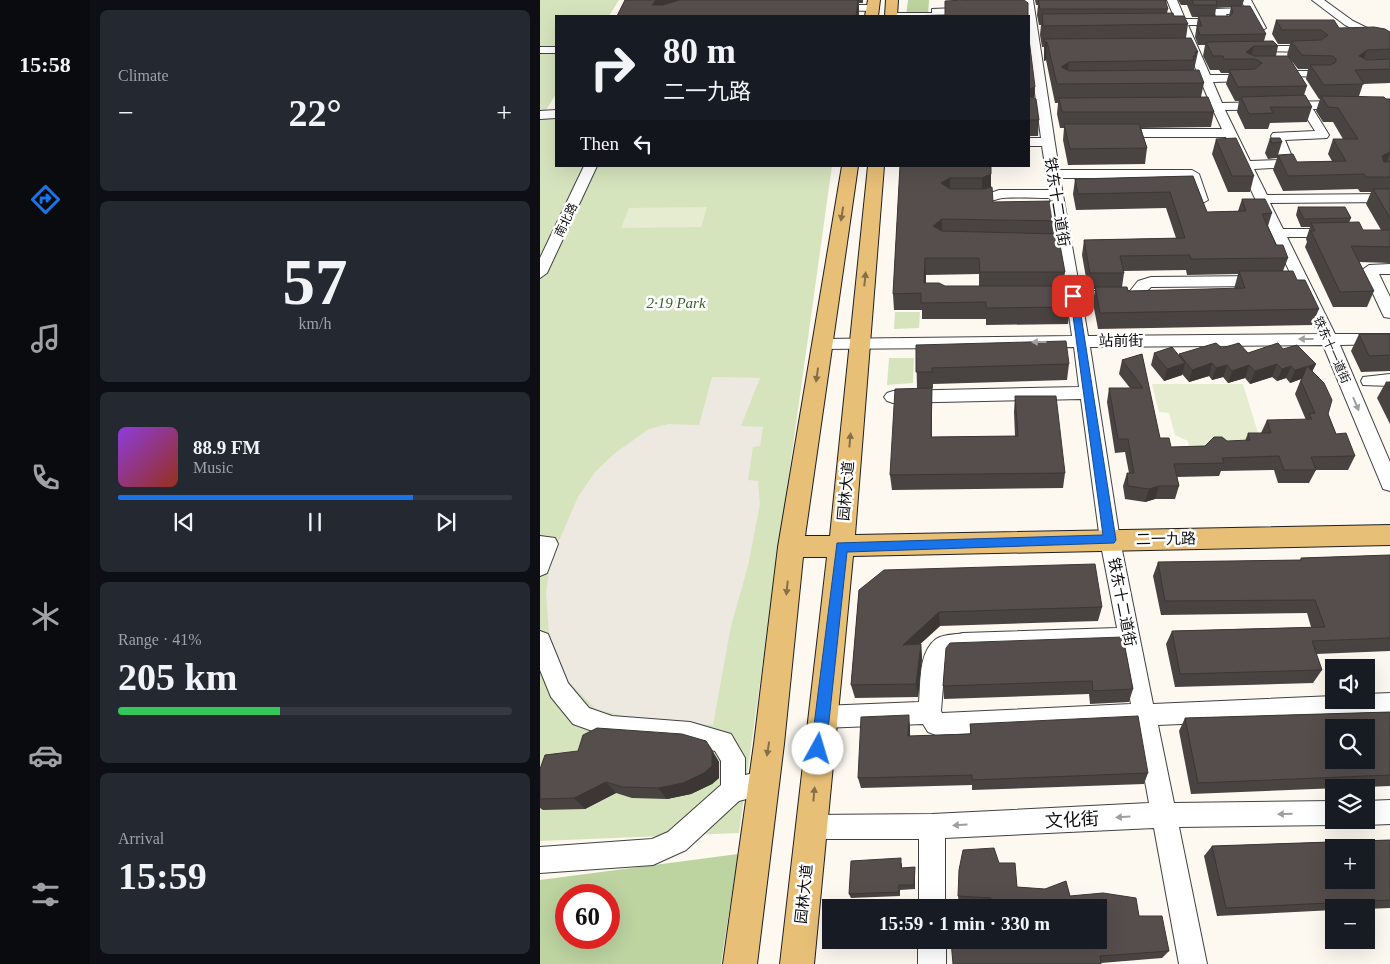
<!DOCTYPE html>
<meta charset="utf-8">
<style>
:root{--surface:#171b24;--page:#242831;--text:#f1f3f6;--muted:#9ea1a6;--line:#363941;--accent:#1a73e8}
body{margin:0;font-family:"Times New Roman","Noto Sans SC",serif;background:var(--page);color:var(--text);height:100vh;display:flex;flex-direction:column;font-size:19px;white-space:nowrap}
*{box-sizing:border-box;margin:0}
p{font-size:16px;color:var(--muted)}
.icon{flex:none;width:28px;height:28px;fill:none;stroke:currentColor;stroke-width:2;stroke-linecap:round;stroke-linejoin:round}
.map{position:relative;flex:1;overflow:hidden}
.details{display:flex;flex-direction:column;gap:10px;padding:10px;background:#0d0f14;width:450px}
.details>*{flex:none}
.banner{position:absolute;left:15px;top:15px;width:475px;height:152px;border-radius:0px;box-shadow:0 5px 20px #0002;background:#171b24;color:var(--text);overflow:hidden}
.fabs{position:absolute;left:785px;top:659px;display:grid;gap:10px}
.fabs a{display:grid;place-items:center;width:50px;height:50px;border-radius:0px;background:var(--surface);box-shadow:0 5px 20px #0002;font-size:25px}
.speed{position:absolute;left:15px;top:884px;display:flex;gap:10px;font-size:25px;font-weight:700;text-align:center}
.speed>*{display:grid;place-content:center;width:65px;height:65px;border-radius:50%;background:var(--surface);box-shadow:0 5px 20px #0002;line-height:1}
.speed .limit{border:8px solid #d22;background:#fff;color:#111}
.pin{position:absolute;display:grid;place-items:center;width:42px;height:42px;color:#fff;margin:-21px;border-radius:10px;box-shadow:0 2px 8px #0006}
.me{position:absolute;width:55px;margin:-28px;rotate:6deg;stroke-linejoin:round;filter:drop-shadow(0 0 4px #0008)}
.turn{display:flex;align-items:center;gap:18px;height:105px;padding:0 25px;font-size:22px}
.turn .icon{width:65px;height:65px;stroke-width:2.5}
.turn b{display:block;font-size:35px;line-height:42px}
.then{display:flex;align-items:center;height:48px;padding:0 25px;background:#0003;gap:10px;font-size:19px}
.big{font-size:38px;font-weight:600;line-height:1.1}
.details .tile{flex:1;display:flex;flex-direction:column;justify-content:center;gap:8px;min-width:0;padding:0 18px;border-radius:8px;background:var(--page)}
.details .dial{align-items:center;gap:0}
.dial b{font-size:65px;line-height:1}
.song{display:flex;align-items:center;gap:15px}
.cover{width:60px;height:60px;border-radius:8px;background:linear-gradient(135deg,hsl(270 70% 55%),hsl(10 70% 35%))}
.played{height:5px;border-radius:2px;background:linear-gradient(90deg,var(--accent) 75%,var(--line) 75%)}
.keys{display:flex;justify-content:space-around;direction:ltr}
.heat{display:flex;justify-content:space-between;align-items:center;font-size:28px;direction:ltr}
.charge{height:8px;border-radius:4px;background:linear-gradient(90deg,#34c759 41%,var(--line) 0)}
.trip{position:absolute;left:282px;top:899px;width:285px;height:50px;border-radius:0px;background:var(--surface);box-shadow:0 5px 20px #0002;font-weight:600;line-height:50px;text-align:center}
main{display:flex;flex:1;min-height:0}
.menu{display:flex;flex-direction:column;width:90px;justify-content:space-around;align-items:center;background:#090b0e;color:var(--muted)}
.menu .icon{width:35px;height:35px}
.menu .on{color:var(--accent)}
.menu b{font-size:22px;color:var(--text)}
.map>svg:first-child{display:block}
.green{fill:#d6e4be}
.forest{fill:#bdd3a0;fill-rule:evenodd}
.pitch{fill:#e6eccf}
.plaza{fill:#ede8e0}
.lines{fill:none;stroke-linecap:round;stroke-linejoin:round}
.minor-casing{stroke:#414141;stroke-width:2}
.major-casing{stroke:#1f1f1f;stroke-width:2}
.minor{fill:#fff;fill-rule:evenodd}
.major{fill:#e8bf77;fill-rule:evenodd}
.wall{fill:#494341;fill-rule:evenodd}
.shaded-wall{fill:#3c3735}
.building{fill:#554e4c;stroke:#3c3735;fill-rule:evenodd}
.oneway{fill:#866f48}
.oneway2{fill:#9f9f9f}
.route{fill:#1a73e8;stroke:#114b97}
.labels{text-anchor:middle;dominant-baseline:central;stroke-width:5;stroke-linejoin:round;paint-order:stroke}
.far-street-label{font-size:12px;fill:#0e0e0e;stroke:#fff}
.street-label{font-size:15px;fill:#0e0e0e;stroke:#fff}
.park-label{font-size:15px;font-style:italic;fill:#385e26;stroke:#fff}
.near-street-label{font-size:18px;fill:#0e0e0e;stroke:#fff}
</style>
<main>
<nav class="menu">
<b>15:58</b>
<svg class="icon on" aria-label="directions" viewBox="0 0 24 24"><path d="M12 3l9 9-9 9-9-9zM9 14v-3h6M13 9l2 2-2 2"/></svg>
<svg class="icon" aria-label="music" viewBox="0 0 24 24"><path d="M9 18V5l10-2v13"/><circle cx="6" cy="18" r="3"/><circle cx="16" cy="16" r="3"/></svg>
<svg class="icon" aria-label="phone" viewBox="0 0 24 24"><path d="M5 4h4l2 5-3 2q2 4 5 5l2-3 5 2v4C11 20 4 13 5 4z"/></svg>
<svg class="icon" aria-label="climate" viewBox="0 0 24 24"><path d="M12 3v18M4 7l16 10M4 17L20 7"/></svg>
<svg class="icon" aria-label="car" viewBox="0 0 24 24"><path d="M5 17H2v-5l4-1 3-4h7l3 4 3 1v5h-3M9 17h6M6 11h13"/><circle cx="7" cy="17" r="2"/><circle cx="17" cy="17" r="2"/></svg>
<svg class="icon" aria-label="filters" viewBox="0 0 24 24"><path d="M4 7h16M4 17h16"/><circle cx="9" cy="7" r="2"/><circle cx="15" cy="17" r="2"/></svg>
</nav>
<section class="details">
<div class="tile"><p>Climate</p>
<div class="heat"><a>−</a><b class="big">22°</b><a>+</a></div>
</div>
<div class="tile dial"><b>57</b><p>km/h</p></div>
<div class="tile">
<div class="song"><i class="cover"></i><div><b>88.9 FM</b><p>Music</p></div></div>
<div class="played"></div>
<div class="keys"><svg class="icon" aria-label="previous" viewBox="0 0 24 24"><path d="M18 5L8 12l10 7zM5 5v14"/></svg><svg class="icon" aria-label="pause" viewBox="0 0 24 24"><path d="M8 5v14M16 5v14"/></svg><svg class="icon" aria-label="next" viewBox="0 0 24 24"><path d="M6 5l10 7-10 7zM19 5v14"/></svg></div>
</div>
<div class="tile"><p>Range · 41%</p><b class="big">205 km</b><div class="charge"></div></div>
<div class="tile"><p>Arrival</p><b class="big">15:59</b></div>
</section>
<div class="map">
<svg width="850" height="964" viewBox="0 0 850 964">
<rect width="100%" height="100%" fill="#fdf9f1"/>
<path class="green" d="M0,0H79L69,16H16V94L6,110H16V166H292L199,833L0,841Z
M355,312H380L379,328L354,329Z
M349,358H374L373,383L347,385Z"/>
<path class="forest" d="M368,0H389L388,16H366Z
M198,854L181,964H0V880ZM26,895H69V938H26Z"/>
<path class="pitch" d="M167,207L161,227L81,228L89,208Z
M612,384H703L722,446L649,448L648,441L635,435L629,413L619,412Z"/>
<path class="plaza" d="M172,377L220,378L201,426L223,427L220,446L213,447L208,480L218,481L220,504L208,566L191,626L173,725L110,723L56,709L22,675L10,649L6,593L9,571L15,550L38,497L55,472L75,453L109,429L129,424L159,425Z"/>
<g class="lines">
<defs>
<path id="minor" d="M483,0H493L519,170H652L659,174L668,200L661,204L656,203L647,178H520L540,291H590L598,281L611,277L721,276L729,281L721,286L611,287L599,299L594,301H542L548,336L779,334L686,137H579L573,133L579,129H682L673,110H663L661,107L670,103L627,0H637L645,19H677L674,11L675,9L705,8L701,0H711L726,28L721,31L717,30L708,14H686L689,22L684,25H648L670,75H711L717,78L711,81L673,82L682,103L850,100V108L773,109L789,135L787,138L745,140L755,164L753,167L714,169L727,195L850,194V202L730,203L743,229H792L799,233L792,237H747L795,334H850V344L800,345L850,462V491L843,489L841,484L783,345L550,347L580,540L613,704L794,696V700H826V694L850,693V715L618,725L634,803L794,801V820H803L794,825L639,827L667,964H639L614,828L405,838V908H379V839H271L262,836L259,827L262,818L271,815L392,814L609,803L595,726L396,735L388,732L383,724L282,728L274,725L271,717L274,709L282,706L379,702C381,682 378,653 396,639C403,634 415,635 423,633L577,628L560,540L541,399L353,403L347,401L344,397L347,393L353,391L539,387L534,347L281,349L275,348L273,344L275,340L281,339L532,336L527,301L516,299L513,296L516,293L525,291L510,198C495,198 478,197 463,198C451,199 432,212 422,200L424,197L442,196L459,190H509L502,146H489V138H501L489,48V16H485ZM761,109L775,131L733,133L731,136L740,160L710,161L685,110ZM580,647L591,704L402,713L401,711L405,661L410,655Z
M772,0H784L813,21L850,39V46L805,25Z
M421,2L430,5L426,8L425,13L421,14L346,16L351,13H392V9L416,8L417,3Z
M295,5H333L338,8L333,11L291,10V6Z
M714,46H774L779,49L774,52L710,51V47Z
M0,47H16V53H0Z
M754,71H784L790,74L784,77L750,76L748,74Z
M16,110V118L0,119V111Z
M44,166H57L7,273L0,278V258Z
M850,264V274H839L850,297V318L844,317L842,313L822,270L829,265Z
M850,374V386L823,385L821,381L823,377Z
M0,536L15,538L18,544L7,573L0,576Z
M0,631L8,634L28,683L49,708L72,716L150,722L191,734L205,758V775L223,771L232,774L235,783L232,792L199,801L146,850L113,865L0,873V847L112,839L128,832L181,785V761L175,751L150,744L72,738L33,724L11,697L0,670Z
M850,800V824L826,825L817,822V820H826V801Z
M378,940H406V964H378Z"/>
<path id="major" d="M328,0H340L338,16H325Z
M346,0H358L357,16H345Z
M302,166H318L265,536H290L328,166H344L315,535L850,525V545L313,556L274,964H240L287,557H263L244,744L217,964H183L214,744L238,547Z"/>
</defs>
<use href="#minor" class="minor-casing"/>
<use href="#major" class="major-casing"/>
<use href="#minor" class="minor"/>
<use href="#major" class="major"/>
</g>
<path class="wall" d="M85,0H323V3H319V16H77Z
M495,0H627L626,4L628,9L627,13L634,16L648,24L646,38L658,52L654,70L664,83L661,97L674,112L671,127L601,128L607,148L605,164L528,165L523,140L524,128H520L517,114L518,103H515L506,60L504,61V47H502L500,35L501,25H499L497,15L498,5H496Z
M638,0H704L702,6L726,34L724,41L738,46L736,56H748L747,55L750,44H738L732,34L736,20L799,28L850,32V83L823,84L819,96L850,99V263L819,262L834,291L827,307H793L765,247L767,242L766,239L770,227H761L756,215L758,207L811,218L809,223L823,230H841L826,204L831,192H820L818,189L743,191L733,170L737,158L728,159L725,153L730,138L742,142L738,155L757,162L792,161L788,154L793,139H803L793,122H783L776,111L780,99H779L766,79L768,69H758L749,58L767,86L764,95L772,107L767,122L730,123L728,129H705L697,112L699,101H695L686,84L689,73H681L679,70H670L663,56L665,45H658L655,37L658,17H652L647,5H641ZM691,7L689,16H675L676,8Z
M489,39L494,98L499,120L498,136H489Z
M676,139L714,176L710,192H688L672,154Z
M360,166H451V187L453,202L516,221L515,234L525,272L523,286L530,307L528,324L446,325V319H382V310H354L353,294ZM439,274V286H405L386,283V275Z
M653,176L667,212L698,211L702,199L732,213L728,226L736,245L748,258L743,271L757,280L779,309L772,325L558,329L553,303L555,289H548L542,255L544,240L636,238L626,208L536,210L533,194L535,179ZM646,270L647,275L698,274L694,289L588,291L582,287L584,273L583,271Z
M819,334H850V371L821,372L811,351Z
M376,345L529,364L527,380L393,384V388H392V437L475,436L474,412L475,396L525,473L523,488L352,490L350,475L377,388Z
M682,348L708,353L743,349L776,364L772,371L796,434L815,456L808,470H776L769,483H738L734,470L681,471L679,476L637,477L639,486L635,499H615L605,502L585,499L583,486L587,473H589L585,452L575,453L567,402L569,388H590L579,374L582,360L602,354L620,438L631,447L665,446L687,441H705L708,433H721L727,420H766L755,394L761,379L750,383L746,378L737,381L732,377L710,384L705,378L688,383L683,377L672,380L669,376L649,382L642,374V375L624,381L611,365L614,353L639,356V354Z
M846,382H850V424L837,398Z
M850,555V651L776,654L782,670L773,683L635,687L626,644L632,631L771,627L767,613L621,615L613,576L618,562L760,560L761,558Z
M319,590L562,607L558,621L400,626L380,644H381L382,658L378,697L315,698L311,685Z
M583,637L593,689L589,702L550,704L549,694L404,699L403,686Z
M850,712V786L651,794L639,731L645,718Z
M430,724L608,773L604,784L432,790V785L321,788L318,778L370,726V736L430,734Z
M166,741L179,762V778L172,784L151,794L127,799L92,798L76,793L45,809L3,810L0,808V769Z
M850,840V908L826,909V908H794V910L677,916L664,856L672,846Z
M362,863V868L375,867V889L360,890V896L311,898L309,894Z
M459,863L477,887L530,896L599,916L629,951L622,958L561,963L438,940L559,908H450V907L419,905L418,896Z"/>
<path class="shaded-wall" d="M116,0H156L122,9L112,5Z
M318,0L319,16H316Z
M505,42H507L506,60L504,61Z
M714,46L710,59L706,52Z
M827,50L822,64L819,56Z
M529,62L527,80L521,67Z
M495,87L494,103L489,105V89Z
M850,152V153L844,167L842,156Z
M451,174V191L442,194V178Z
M410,178V194L401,183Z
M402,219V236L393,226Z
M385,258L386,275L385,300L384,283Z
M645,363L642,375L624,381L627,369Z
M672,363L669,376L649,382L652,370Z
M737,364L732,377L710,384L715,371Z
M776,364L770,376L767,367Z
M687,365L683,377L672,380L676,368Z
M709,365L705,378L688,383L692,371Z
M751,366L746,378L737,381L742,369Z
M767,367L761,379L750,383L755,370Z
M392,388V404L391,453V437Z
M619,486L615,499L605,502L609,489Z
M399,612L400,626L365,658L363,645Z
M381,644L382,658L378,697L376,684Z
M369,715L370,726V747L368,736Z
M172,750L179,762V778L172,784L151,794L127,799L118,788Z
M66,782L76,793L45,809L34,798Z
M375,867V889L374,885Z"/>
<path class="building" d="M85,0H116L112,5H123L139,0H318L316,16H77Z
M424,0H484L488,3V16H405V1Z
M498,0H625L628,9H500Z
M652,0H676L677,5H654Z
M691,6H710L726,34L660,35L657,26H662L658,16H690L693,13Z
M633,13L634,16H644L648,24L503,26L502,14Z
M736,20H794L799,28L834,27L845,29L850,32V49L827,50L819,56L827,60L850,59V69L815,70L824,84L784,85L770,65H790L796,62V59L793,56L762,55L751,41L781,40L788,35L781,30H742Z
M651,38L658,52H655L656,56H653L654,60L529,62L521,67L529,71L659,70L664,83L517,84L507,42H505L504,39Z
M489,39L495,87L489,89Z
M733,41L738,46H714L706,52L714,56H748L767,86L698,87L689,70L715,69L722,63L715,59H684L683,56H673L666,42Z
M765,95L772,107H730L733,113L709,114L701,97Z
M489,96L496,99L499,120H489Z
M781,96L844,97L846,99H850V152L842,156L844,162H850V177H826L824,174L748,176L738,155L753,154L757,162L806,161L793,139H818L798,108L788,107Z
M668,97L674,112H522L519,98Z
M524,124H599L607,148L530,149Z
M696,138L714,176H692L676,139Z
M730,138H740L742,142L732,143Z
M360,166H451V174L442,178H410L401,183L410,189H444L452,187L453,202L513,201L516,221L402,219L393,226L402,231L518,234L525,272H440L439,258H385L384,283H399L405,286H527L530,307L446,308V302L381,303V293L353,294Z
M653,176L667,212L706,211L702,199H725L732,213L722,214L736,245H743L748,258L651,259L650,255L580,256L584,273H550L544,240L645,238L630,192L538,194L535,179Z
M833,189H850V218Z
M758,207H805L811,218L764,219Z
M819,222L823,230H850V247L811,246L834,291L800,292L771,231H775L771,223Z
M699,271H753L757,280H765L779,309L560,313L555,287H587L588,291L705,288Z
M819,334H850V355L829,356Z
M526,341L529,364L392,368V372H376V345Z
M676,343L682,348L699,343L708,353L738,343L743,349L757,345L776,364L755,370L751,366L742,369L737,364L715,371L709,365L692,371L687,365L676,368L672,363L652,370L639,354Z
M632,347L645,363L627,369L614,353Z
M602,354L620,438H629L631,447L665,446L674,437H682L687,441L710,440L708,433H731L727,420L772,419L769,414L775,413L761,381L767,366L784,383L792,400L788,414L796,434L806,433L815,456L771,457L776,470H744L739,456L682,458L684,463L634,464L639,486H619L609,489L588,486L587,473H594L588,439H578L569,388H603L582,360Z
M846,382H850V390Z
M392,388L391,437L478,436L475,396H516L525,473L350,475L355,389Z
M850,555V638L772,641L782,670L640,674L632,631L785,627L775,600L625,601L618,562L762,560L761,558Z
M555,564L562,607L399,612L363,645L381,644L376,684L311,685L319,590L344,570Z
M583,637L593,689L553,691L552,681L403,686L406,648L410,643Z
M850,712V775L658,783L645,718ZM794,728H826V760H794Z
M369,715L368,736L431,734L430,724L598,716L608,773L432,780V775L318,778L321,717Z
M57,728L142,734L166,741L172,750V766L164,773L143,783L118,788L82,787L66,782L34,798L0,799V769L5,755L38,751L43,735Z
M850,840V900L686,908L672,846ZM794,848H826V880H794Z
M454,848L459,863H475L477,887L505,889L526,881L530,896L563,893L596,898L599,916H622L629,951L560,956L561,964H413L411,941L559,940V908H451V898L418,896L419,870L423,850Z
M361,858V868L375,867L374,885H359V892L309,894L311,861Z"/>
<defs><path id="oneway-solid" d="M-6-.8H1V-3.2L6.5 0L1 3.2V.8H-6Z" transform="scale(1.25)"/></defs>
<g class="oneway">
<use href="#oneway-solid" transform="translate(302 214) rotate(99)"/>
<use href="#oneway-solid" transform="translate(325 279) rotate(-84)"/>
<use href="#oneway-solid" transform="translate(277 375) rotate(98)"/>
<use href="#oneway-solid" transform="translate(310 440) rotate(-85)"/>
<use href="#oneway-solid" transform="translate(247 588) rotate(96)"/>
<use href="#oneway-solid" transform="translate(228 749) rotate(99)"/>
<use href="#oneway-solid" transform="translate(274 794) rotate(-85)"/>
</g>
<g class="oneway2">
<use href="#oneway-solid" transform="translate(766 339) rotate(180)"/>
<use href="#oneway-solid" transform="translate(499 342) rotate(180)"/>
<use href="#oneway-solid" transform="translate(816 404) rotate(67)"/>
<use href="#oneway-solid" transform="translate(745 814) rotate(179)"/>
<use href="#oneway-solid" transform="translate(583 817) rotate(177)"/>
<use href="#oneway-solid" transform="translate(420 825) rotate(177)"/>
</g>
<path class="route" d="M530,294L538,296L576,540L574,543L307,552L286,749L283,754L278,756L273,754L271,749L297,543L563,535Z"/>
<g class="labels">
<g class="far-street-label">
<text transform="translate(26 220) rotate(-64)">南北路</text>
<text transform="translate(792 350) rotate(66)">铁东十一道街</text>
</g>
<g class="street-label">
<text transform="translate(517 202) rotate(81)">铁东十二道街</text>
<text x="581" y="341">站前街</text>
<text transform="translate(306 491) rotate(-85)">园林大道</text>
<text transform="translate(626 539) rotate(-1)">二一九路</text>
<text transform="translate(582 602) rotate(79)">铁东十二道街</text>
<text transform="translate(264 894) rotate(-84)">园林大道</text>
</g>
<g class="park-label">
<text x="136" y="303">2·19 Park</text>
</g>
<g class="near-street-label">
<text transform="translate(532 820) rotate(-3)">文化街</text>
</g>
</g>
</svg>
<div class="fabs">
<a><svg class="icon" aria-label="sound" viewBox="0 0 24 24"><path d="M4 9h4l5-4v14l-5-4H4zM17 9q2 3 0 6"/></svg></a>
<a><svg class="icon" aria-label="search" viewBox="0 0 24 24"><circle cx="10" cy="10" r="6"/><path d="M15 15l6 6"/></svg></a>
<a><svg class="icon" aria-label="layers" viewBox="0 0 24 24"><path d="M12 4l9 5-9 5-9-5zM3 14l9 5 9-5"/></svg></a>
<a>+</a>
<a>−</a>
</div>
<div class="speed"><div class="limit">60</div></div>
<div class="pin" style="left:533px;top:296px;background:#d93025"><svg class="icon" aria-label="arrive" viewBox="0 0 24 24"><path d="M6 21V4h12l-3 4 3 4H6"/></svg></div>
<svg class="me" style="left:278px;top:749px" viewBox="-20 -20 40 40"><circle r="19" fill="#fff"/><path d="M0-13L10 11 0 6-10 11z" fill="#1a73e8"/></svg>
<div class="trip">15:59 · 1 min · 330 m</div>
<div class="banner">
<div class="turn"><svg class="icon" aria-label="right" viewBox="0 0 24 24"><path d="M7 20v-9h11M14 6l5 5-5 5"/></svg><div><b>80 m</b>二一九路</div></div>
<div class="then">Then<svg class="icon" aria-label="left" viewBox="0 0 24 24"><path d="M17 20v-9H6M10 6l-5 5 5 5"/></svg></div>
</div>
</div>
</main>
